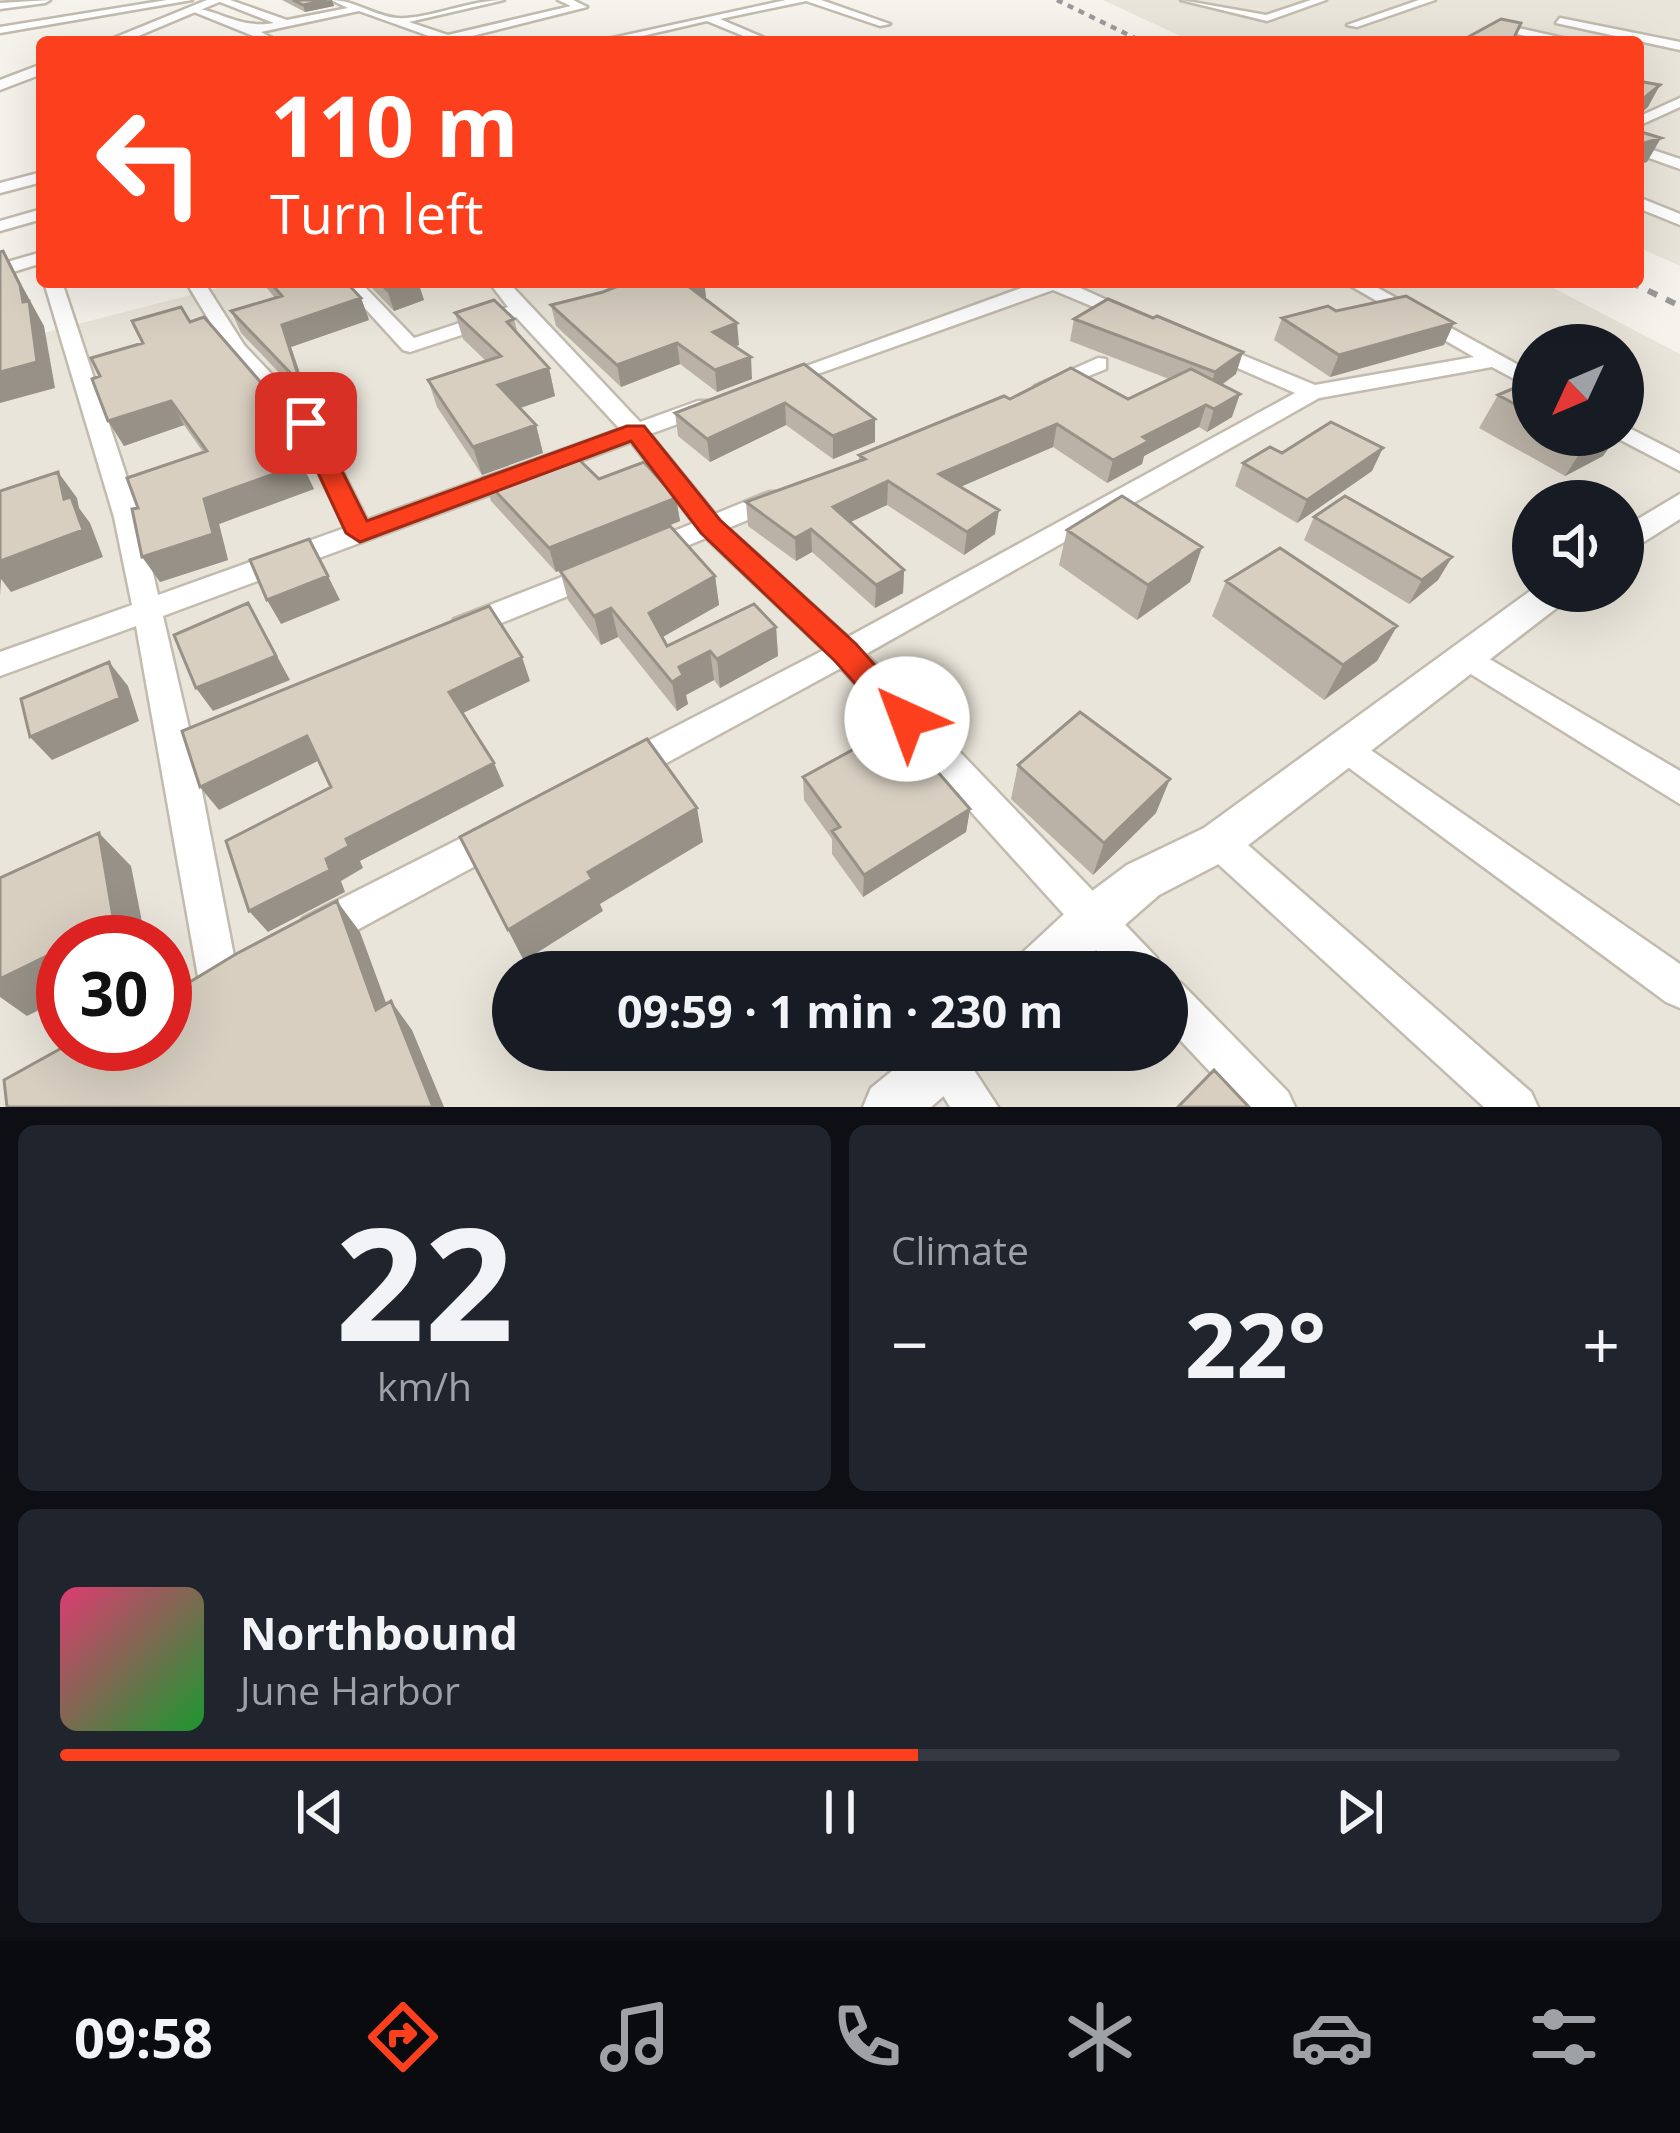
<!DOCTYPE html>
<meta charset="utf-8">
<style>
:root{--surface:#171b24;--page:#20242c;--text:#f1f3f6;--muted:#9ea1a6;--line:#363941;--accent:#fc3f1d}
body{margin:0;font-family:"Open Sans",sans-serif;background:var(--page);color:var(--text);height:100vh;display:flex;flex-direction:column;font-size:45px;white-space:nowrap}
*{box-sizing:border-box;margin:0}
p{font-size:39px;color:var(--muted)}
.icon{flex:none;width:66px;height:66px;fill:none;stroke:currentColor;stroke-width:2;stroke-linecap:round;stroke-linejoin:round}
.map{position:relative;height:1107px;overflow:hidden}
.side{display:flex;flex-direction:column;gap:18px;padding:18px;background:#0d0f14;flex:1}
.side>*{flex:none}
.guide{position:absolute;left:36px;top:36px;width:1608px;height:252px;border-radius:12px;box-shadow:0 12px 48px #0002;background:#fc3f1d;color:#fff;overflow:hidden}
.needle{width:78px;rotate:226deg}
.controls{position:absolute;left:1512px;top:324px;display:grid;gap:24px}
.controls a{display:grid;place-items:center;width:132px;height:132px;border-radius:50%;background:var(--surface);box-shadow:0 12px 48px #0002;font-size:60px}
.speed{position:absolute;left:36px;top:915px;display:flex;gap:24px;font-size:60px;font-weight:700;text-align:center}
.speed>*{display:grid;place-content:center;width:156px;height:156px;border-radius:50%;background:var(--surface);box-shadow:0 12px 48px #0002;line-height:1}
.speed .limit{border:18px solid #d22;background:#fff;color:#111}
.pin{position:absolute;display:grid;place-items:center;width:102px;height:102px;color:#fff;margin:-51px;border-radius:24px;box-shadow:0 6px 18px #0006}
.me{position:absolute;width:132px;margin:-66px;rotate:317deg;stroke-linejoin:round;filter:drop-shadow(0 0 9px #0008)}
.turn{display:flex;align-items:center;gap:42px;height:252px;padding:0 36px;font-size:54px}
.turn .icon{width:156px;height:156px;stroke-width:2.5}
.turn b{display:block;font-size:84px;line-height:102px}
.big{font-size:90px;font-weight:700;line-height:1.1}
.side .tile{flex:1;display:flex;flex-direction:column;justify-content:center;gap:18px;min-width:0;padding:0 42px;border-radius:18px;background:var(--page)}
.side .dial{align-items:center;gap:0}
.dial b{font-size:156px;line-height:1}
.song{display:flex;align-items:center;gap:36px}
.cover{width:144px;height:144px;border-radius:18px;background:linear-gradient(135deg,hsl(340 70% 55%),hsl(130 70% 35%))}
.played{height:12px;border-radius:6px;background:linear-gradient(90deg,var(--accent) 55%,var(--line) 55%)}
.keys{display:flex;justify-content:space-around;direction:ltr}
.heat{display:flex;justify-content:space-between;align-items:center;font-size:66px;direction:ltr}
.side .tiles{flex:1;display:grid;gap:18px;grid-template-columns:1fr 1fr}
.tile:last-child{grid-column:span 2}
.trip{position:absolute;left:492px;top:951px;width:696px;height:120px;border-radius:60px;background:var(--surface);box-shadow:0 12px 48px #0002;font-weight:700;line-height:120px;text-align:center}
.tab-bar{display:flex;height:192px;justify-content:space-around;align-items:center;background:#090b0e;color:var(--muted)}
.tab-bar .icon{width:84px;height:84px}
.tab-bar .selected{color:var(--accent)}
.tab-bar b{font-size:54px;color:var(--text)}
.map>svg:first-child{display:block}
.residential{fill:#eae5da;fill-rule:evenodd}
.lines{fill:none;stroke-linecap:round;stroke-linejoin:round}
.minor-casing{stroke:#c2bbae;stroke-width:5}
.tertiary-casing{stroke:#c2bbae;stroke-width:5}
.minor{fill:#fff;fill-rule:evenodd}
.tertiary{fill:#fff;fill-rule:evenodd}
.rail-far1{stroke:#9a9a9a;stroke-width:4.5;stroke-dasharray:6 6;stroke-linecap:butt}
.rail{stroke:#9a9a9a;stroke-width:6;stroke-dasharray:10 10;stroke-linecap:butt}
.wall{fill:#bab2a6}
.shaded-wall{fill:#979187}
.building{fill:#d8cfc1;stroke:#979187;stroke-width:3}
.route{fill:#fc3f1d;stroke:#a42913;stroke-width:3}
</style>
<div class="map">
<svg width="1680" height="1107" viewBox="0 0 1680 1107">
<rect width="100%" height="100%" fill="#f6f3ec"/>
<path class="residential" d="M1103,0H1680V266L1638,247V42H1193Z
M241,282H1542L1680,354V1107H0V344ZM1533,345H1623V435H1533ZM1533,501H1623V591H1533ZM63,942H165V1044H63ZM513,972H1167V1050H513Z"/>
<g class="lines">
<defs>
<path id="minor" d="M50,0L45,3L0,9V3Z
M167,0H192L0,33V27Z
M215,0H230L287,20L348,8L331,0C355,0 374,16 397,18C426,20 470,0 504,0L409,22L448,35L571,6L558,0H573L587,7L460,39L463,42L443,41L359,11L261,32L272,38L266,41L189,10C211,4 235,30 274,23Z
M786,0H821L890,24L880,26L806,1L720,19L774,42H758L707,21L616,42L608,39Z
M1181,0L1266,15L1311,0H1326L1267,21Z
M1419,0H1435L1357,27L1347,25Z
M1560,18L1680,42V50L1556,23Z
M1500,24L1572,40L1574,42H1552L1496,29Z
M1680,98V107L1638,126V117Z
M1638,145L1680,159V169L1638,154Z
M42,172V182L0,193V183Z
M1638,197L1680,214V225L1638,208Z
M42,209V219L0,231V221Z
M42,252V263L0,276V264Z
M44,282H62L140,517L158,595L345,528L296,426L229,353L186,282H204L244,345L318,423L367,520L620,429L516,317L410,352L403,350L341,282H360L414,338L508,307L489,282H508L640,422L698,401H714V411L650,434L715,514L769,492H787L791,498L787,504L728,528L848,637L1295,393L1199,351V343H1213L1315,385L1474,357L1344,282H1367L1533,373V389L1492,367L1319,398L866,654L1157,958L1163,972H1116L841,668L637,779L625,783L613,779L608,769L613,759L824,650L706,538L657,558H637L634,552L637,546L694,523L631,442L163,616L193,745L239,982L233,996L219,1002L205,996L199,982L136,626L0,676V652L132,605L114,517Z
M1038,282H1067L1142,316L1139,320H1125L1053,290L784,386L776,388L765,381Z
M1098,358L1106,359V369L1046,393L1035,386Z
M1623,425L1680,454V471L1615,437L1623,435Z
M595,564L605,567L609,574L605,581L464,638L454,635L449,627L454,619Z
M1464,644L1680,771V804L1453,663L1449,655L1453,647Z
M1349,735L1680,964V1008L1666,1002L1337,759L1333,749L1337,739Z
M501,818L514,823L519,834L514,845L331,944L317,950L303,944L298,931L303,918Z
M1219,826L1232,831L1531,1092L1538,1107H1484L1206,853L1201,842L1206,831Z
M1167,977L1181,983L1288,1092L1295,1107H1243L1167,1026Z
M929,1050H961L998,1107H950L924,1063Z"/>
<path id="tertiary" d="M207,0H224L124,42H104Z
M42,64V74L0,90V80Z
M1680,494V519L1623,555V528Z
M1533,589L1572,591L1567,600L1234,856L1159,895L1071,972H1013L1020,955L1076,903L1127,865L1204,828Z
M918,1050H984L976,1068L931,1107H863L871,1088Z"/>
</defs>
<use href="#minor" class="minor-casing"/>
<use href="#tertiary" class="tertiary-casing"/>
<use href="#minor" class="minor"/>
<use href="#tertiary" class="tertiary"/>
<path class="rail-far1" d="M1057,0L1143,42"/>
<path class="rail" d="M1630,282L1680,306"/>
</g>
<path class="wall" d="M282,0H332L334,6L305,12Z
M1470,36L1513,42H1467Z
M262,282H346L361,298L369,320L291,347L311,406L241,333L231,311L275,298Z
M366,282H418L424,300L394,311Z
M605,282H704L706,297L703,298L739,345L735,346L752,379L717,392L680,364L621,387L556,326L551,305L603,292L618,286L606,288Z
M1336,311L1444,345L1330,377L1274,340L1282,318Z
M455,313L514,319L518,334L549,368L555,396L520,408L536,425L543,453L482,475L437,407L428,380L486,361L463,339Z
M1074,319L1236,374L1222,385L1232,417L1207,432L1199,427L1144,456L1142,464L1107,483L1053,447L960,487L995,534L964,555L887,505L851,522L904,570L903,593L875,608L812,552L796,561L748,526L746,502L859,461V455L1010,399H1128L1169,379L1070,341Z
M190,322L292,436L287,437L314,489L219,524L228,560L160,582L138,508L203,452L184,425L124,446L100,376L143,343Z
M804,364L875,442L833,459L786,425L710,462L678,436L675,413Z
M1533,380V435H1618L1603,456L1565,476L1479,428L1498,395Z
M1282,453L1372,471L1297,523L1235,486L1243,463Z
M483,478L599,479L676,498L680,521L556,572L491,501Z
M1314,517L1452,557L1438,580L1409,604L1304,540Z
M1067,530L1202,547L1190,582L1137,620L1059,565Z
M560,571L715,576L719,605L662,637L667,646L776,627L778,656L720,688L714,680L686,695L688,704L677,711L618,637L601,645L568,600Z
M1226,581L1397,626L1377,661L1324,700L1212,616Z
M1018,765L1156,813L1093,875L1011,799Z
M925,776L970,809L966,832L863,897L832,854V839L804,800L803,777Z"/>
<path class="shaded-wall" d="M332,0L334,6L305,12L303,5Z
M1660,85L1648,107L1638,116V103Z
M1661,138L1647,162L1638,165V145Z
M3,251L44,326L55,388L0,403V372L23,302Z
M410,282H418L424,300L394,311L387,290Z
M605,282H638L606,288Z
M687,282H704L706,297L686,304L684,283Z
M361,298L369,320L291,347L311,406L301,384L282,325Z
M737,323L739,345L715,353L713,332Z
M1454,323L1444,345L1330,377L1339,355Z
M677,343L680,364L621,387L617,365Z
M1243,352L1236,374L1208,394L1215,372Z
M751,357L752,379L717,392L715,370Z
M549,368L555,396L506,413L498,385Z
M1240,394L1232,417L1207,432L1214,409Z
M171,401L184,425L124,446L108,421Z
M785,403L786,425L710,462L707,439Z
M1206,405L1199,427L1144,456L1142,464L1107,483L1113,460L1143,437Z
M280,411L292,436L285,438L273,413Z
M875,419V442L833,459V436Z
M1057,424L1053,447L937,497L939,474Z
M536,425L543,453L482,475L473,447Z
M1601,435H1618L1603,456L1565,476L1587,442Z
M1383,448L1372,471L1297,523L1307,500Z
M302,464L314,489L219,524L228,560L160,582L142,557L204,499Z
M58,472L77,498L79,508L90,523L103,557L11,592L1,579L0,596V561L64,499Z
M888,481L887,505L833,530V507Z
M676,498L680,521L556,572L549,548Z
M999,510L995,534L964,555L967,532Z
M811,529L812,552L796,561L795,538Z
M1202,547L1190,582L1137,620L1148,585Z
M1452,557L1438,580L1409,604L1422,580Z
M904,570L903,593L875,608L876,585Z
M328,576L340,600L281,624L267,600Z
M715,576L719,605L654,642L649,613Z
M248,603L290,680L213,711L196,688Z
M611,608L618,637L601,645L594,616Z
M1397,626L1377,661L1324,700L1343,665Z
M776,627L778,656L720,688L717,659Z
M710,651L714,680L686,695L688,704L677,711L672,682L679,667Z
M522,657L530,681L459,715L449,692Z
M109,662L128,686L139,721L52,760L30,737Z
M307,736L322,759L219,810L200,787Z
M494,763L504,786L360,861L363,868L341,881L345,892L268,932L249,911L326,859L346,839Z
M1170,779L1156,813L1093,875L1104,843Z
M697,808L703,842L600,904L603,911L524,961L508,930L588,872Z
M970,809L966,832L863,897L864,875Z
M99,833L131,866L146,942H76Z
M337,901L360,932L399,1038L376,1010Z
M63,948V998L27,1016L0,997V979Z
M391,1001L412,1030L444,1107H433Z"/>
<path class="building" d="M293,0H327L303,5Z
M1501,19L1521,23L1512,42H1494L1470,36Z
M1638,81L1660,85L1638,103Z
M1638,131L1661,138L1638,145Z
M3,251L20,285L23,302L29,301L37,362L0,372V252Z
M270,282H346L361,298L282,325L301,384L231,311L282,296Z
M379,282H410L387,290Z
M628,282H687L684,283L737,323L713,332L751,357L715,370L677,343L617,365L551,305L603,292Z
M1406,296L1454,323L1339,355L1282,318L1328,306L1336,311Z
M1108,299L1153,318L1157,316L1243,352L1215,372L1074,319Z
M494,300L514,319L507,322L549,368L498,385L536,425L473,447L428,380L501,356L455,313Z
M181,307L190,322L204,317L270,393L280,411L273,413L302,464L204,499L213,534L142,557L132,509L138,508L127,478L207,451L171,401L108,421L92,379L100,376L91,358L143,343L132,321Z
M804,364L875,419L833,436L785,403L707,439L675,413Z
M1071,368L1128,399L1191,369L1240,394L1214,409L1206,405L1143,437L1149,441L1113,460L1057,424L939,474L999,510L967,532L888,481L833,507L904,570L876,585L811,529L795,538L746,502L865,459L859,455L1004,396L1010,399Z
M1533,380V414L1498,395Z
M1331,422L1383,448L1307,500L1243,463L1270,447L1282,453Z
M1573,435H1601L1587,442Z
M567,448L599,479L644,462L676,498L549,548L483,478Z
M58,472L64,499L71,497L83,530L0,561V491Z
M1122,496L1202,547L1148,585L1067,530Z
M1345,496L1452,557L1422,580L1314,517Z
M670,526L715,576L649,613L667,646L754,604L776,627L717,659L710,651L679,667L683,675L672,682L611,608L594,616L560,571Z
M309,539L328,576L267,600L250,560Z
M1280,548L1397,626L1343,665L1226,581Z
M248,603L276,656L196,688L174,635Z
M489,606L522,657L449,692L494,763L346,839L349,846L326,859L330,870L249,911L226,841L331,787L307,736L200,787L182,731Z
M109,662L120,698L30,737L21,699Z
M1080,712L1170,779L1104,843L1018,765Z
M887,731L925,776L936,770L970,809L864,875L832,831L840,827L803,777Z
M647,739L697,808L588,872L592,879L508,930L460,837Z
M99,833L114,923L76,942H63V948L0,979V878Z
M337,901L376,1010L391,1001L433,1107H7L4,1080L69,1044H165V997L236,954Z
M1214,1070L1249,1107H1178Z"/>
<path class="route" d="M306,416L318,423L367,521L627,426H644L720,520L856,644L923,719L918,728L907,732L895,728L835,661L701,533L631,441L360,542L346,533L295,423Z"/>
</svg>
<div class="controls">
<a><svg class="needle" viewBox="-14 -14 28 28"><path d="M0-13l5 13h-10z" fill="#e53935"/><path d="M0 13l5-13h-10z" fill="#9ea1a6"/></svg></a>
<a><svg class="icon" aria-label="sound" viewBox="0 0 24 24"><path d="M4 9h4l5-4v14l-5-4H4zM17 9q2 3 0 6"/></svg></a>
</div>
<div class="speed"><div class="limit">30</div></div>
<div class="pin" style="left:306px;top:423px;background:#d93025"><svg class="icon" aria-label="arrive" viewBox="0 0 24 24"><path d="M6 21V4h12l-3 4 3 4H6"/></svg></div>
<svg class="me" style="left:907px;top:719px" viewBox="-20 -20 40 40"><circle r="19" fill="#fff"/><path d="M0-13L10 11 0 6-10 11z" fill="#fc3f1d"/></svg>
<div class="trip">09:59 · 1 min · 230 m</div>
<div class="guide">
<div class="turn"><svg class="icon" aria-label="left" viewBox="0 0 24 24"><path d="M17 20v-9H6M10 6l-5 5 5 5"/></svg><div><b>110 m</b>Turn left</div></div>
</div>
</div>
<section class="side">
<div class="tiles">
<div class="tile dial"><b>22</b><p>km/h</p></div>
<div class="tile"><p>Climate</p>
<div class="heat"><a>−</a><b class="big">22°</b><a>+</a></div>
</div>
<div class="tile">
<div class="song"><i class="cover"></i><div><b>Northbound</b><p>June Harbor</p></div></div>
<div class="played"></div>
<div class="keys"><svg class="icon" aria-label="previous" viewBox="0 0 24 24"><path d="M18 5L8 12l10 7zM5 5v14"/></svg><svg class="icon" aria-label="pause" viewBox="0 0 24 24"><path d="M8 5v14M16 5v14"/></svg><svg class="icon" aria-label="next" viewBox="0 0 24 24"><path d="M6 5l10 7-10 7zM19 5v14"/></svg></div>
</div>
</div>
</section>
<nav class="tab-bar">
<b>09:58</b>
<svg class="icon selected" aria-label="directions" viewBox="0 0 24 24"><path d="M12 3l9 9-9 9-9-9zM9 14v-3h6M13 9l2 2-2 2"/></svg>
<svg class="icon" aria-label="music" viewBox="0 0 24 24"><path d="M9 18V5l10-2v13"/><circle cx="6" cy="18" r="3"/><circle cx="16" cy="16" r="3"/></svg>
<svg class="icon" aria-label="phone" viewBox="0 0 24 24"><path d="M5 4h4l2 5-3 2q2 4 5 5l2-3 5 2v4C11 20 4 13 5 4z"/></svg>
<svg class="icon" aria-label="climate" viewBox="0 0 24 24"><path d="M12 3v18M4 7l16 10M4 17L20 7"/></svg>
<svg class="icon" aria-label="car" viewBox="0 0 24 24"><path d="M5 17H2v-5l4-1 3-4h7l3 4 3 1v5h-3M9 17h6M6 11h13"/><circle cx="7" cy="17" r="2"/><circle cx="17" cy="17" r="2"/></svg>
<svg class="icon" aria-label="filters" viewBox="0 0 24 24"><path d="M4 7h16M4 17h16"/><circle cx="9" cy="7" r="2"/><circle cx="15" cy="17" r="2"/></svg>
</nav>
